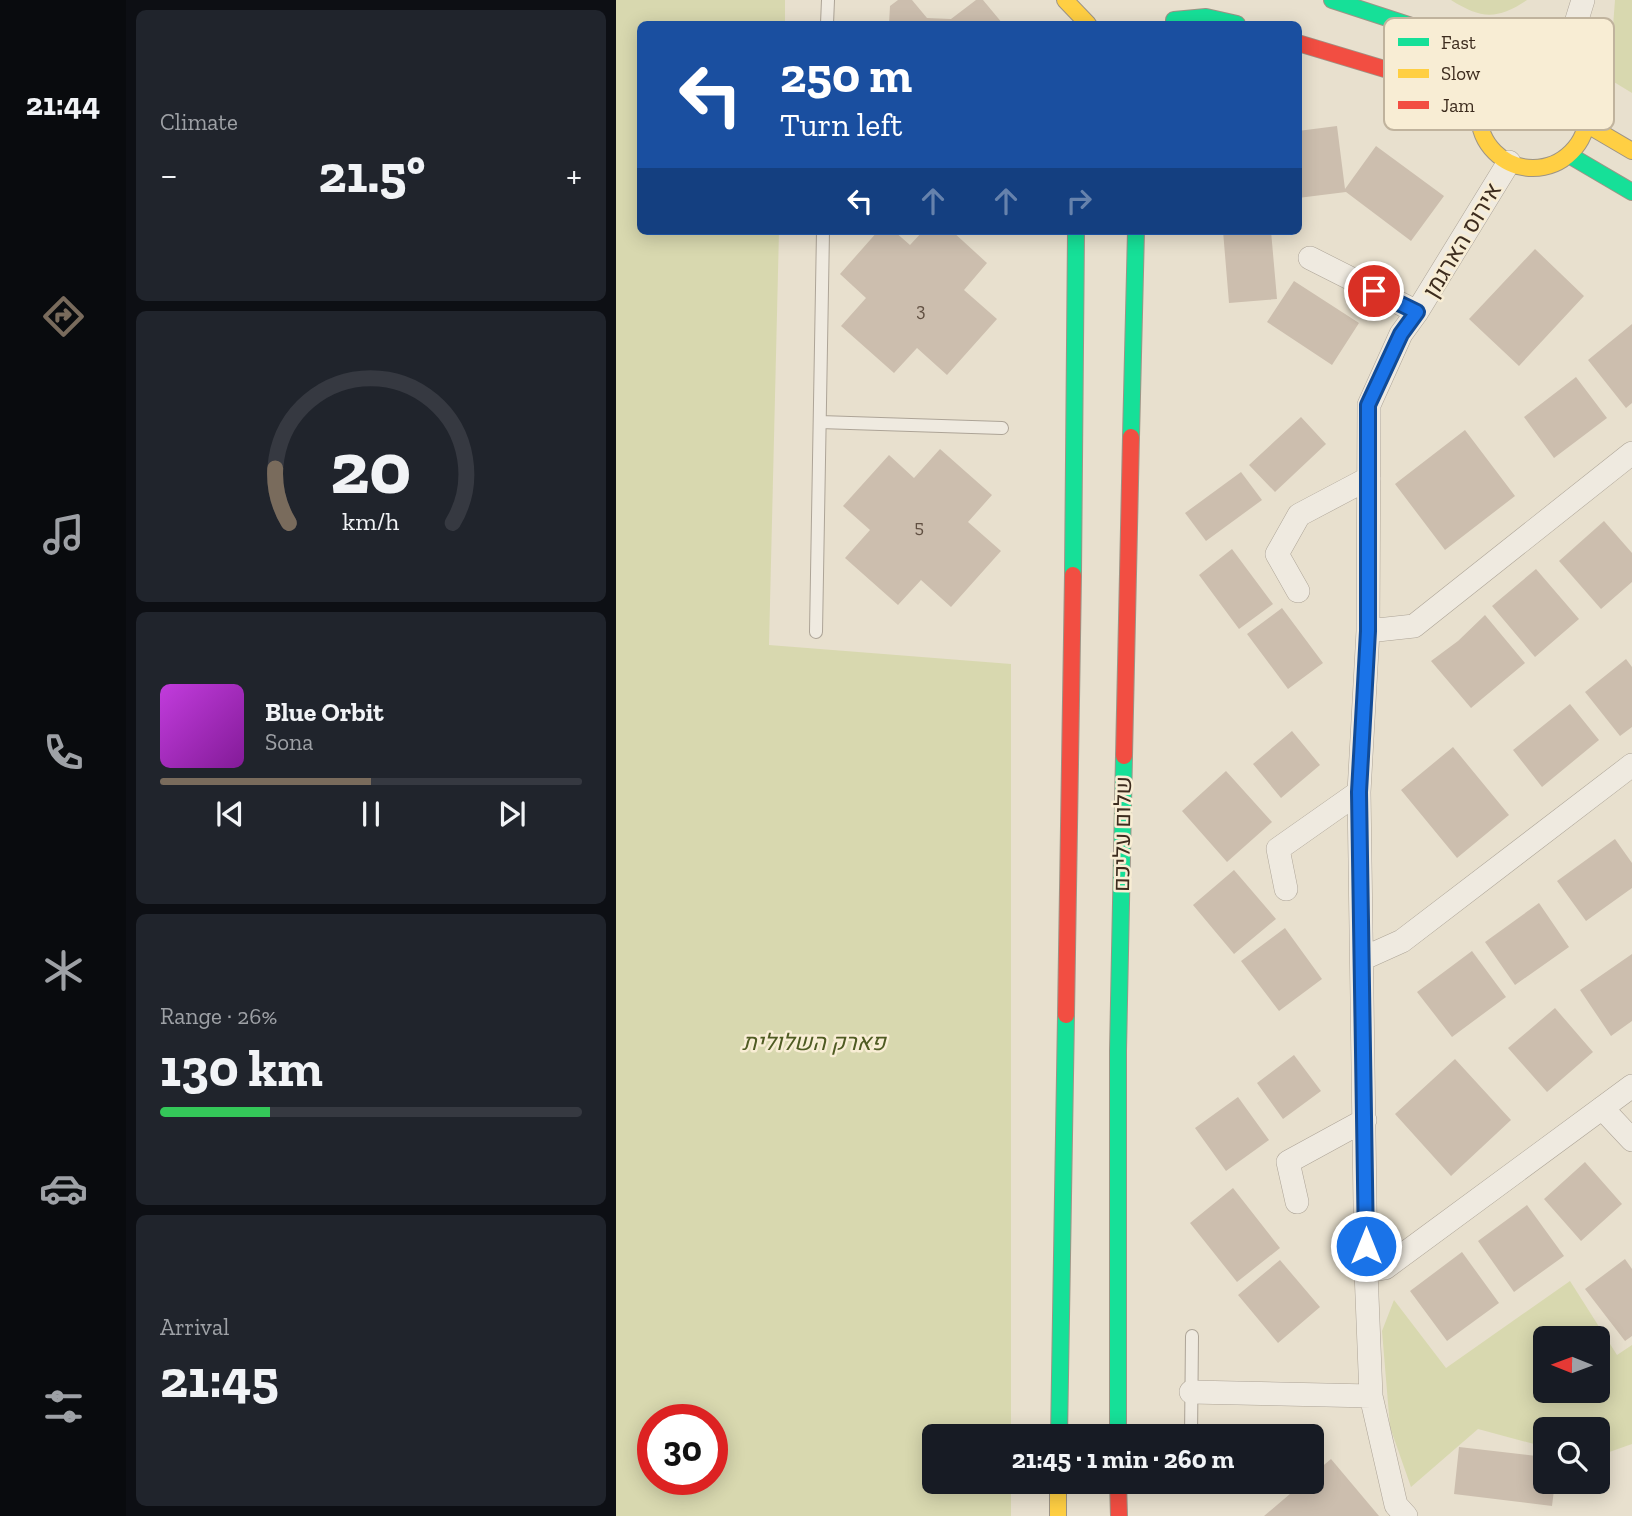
<!DOCTYPE html>
<meta charset="utf-8">
<style>
:root{--surface:#171b24;--page:#20242c;--text:#f1f3f6;--muted:#9ea1a6;--line:#363941;--accent:#796b5c}
body{margin:0;font-family:"Zilla Slab",Heebo,serif;background:var(--page);color:var(--text);height:100vh;display:flex;flex-direction:column;font-size:26px;white-space:nowrap}
*{box-sizing:border-box;margin:0}
p{font-size:23px;color:var(--muted)}
.icon{flex:none;width:38px;height:38px;fill:none;stroke:currentColor;stroke-width:2;stroke-linecap:round;stroke-linejoin:round}
.map{position:relative;flex:1;overflow:hidden}
.side{display:flex;flex-direction:column;gap:10px;padding:10px;background:#0d0f14;width:490px}
.side>*{flex:none}
.hud{position:absolute;left:21px;top:21px;width:665px;height:214px;border-radius:10px;box-shadow:0 4px 18px #0003;background:#1a4fa0;color:#fff;overflow:hidden}
.needle{width:46px;rotate:271deg}
.buttons{position:absolute;left:917px;top:1326px;display:grid;gap:14px}
.buttons a{display:grid;place-items:center;width:77px;height:77px;border-radius:10px;background:var(--surface);box-shadow:0 4px 18px #0003;font-size:35px}
.speed{position:absolute;left:21px;top:1404px;display:flex;gap:14px;font-size:35px;font-weight:700;text-align:center}
.speed>*{display:grid;place-content:center;width:91px;height:91px;border-radius:50%;background:var(--surface);box-shadow:0 4px 18px #0003;line-height:1}
.speed .limit{border:10px solid #d22;background:#fff;color:#111}
.pin{position:absolute;display:grid;place-items:center;width:60px;height:60px;color:#fff;margin:-30px;border:4px solid #fff;border-radius:50%;box-shadow:0 2px 7px #0007}
.me{position:absolute;width:77px;margin:-38px;rotate:0deg;stroke-linejoin:round;filter:drop-shadow(0 0 5px #0008)}
.turn{display:flex;align-items:center;gap:24px;height:147px;padding:0 28px;font-size:32px}
.turn .icon{width:91px;height:91px;stroke-width:2.5}
.turn b{display:block;font-size:49px;line-height:60px}
.lanes{display:flex;align-items:center;height:66px;padding:0 28px;background:#0003;justify-content:center;gap:35px;direction:ltr}
.lanes .off{opacity:.35}
.big{font-size:52px;font-weight:800;line-height:1.1}
.side .tile{flex:1;display:flex;flex-direction:column;justify-content:center;gap:10px;min-width:0;padding:0 24px;border-radius:10px;background:var(--page)}
.side .dial{align-items:center;gap:0}
.dial svg{height:182px;overflow:visible;fill:none;stroke:var(--line);stroke-width:7;stroke-linecap:round;text-anchor:middle}
.dial text{fill:var(--text);stroke:none}
.song{display:flex;align-items:center;gap:21px}
.cover{width:84px;height:84px;border-radius:10px;background:linear-gradient(135deg,hsl(290 70% 55%),hsl(290 70% 35%))}
.played{height:7px;border-radius:4px;background:linear-gradient(90deg,var(--accent) 50%,var(--line) 50%)}
.keys{display:flex;justify-content:space-around;direction:ltr}
.heat{display:flex;justify-content:space-between;align-items:center;font-size:38px;direction:ltr}
.charge{height:10px;border-radius:5px;background:linear-gradient(90deg,#34c759 26%,var(--line) 0)}
.trip{position:absolute;left:306px;top:1424px;width:402px;height:70px;border-radius:10px;background:var(--surface);box-shadow:0 4px 18px #0003;font-weight:800;line-height:70px;text-align:center}
main{display:flex;flex:1;min-height:0}
.tab-bar{display:flex;flex-direction:column;width:126px;justify-content:space-around;align-items:center;background:#090b0e;color:var(--muted)}
.tab-bar .icon{width:49px;height:49px}
.tab-bar .active{color:var(--accent)}
.tab-bar b{font-size:32px;color:var(--text)}
.map>svg:first-child{display:block}
.green{fill:#d8d8af;fill-rule:evenodd}
.building{fill:#ccbeae}
.lines{fill:none;stroke-linecap:round;stroke-linejoin:round}
.lane-casing{stroke:#ada497;stroke-width:14}
.street-casing{stroke:#ada497;stroke-width:24}
.fast-casing{stroke:#9d9486;stroke-width:18}
.slow-casing{stroke:#9d9486;stroke-width:18}
.jam-casing{stroke:#9d9486;stroke-width:18}
.lane{stroke:#efeae0;stroke-width:12}
.street{stroke:#efeae0;stroke-width:23}
.fast{stroke:#16e098;stroke-width:16}
.slow{stroke:#ffcf43;stroke-width:16}
.jam{stroke:#f24e42;stroke-width:16}
.route-casing{stroke:#114b97;stroke-width:18}
.route{stroke:#1a73e8;stroke-width:12}
.labels{text-anchor:middle;dominant-baseline:central;stroke-width:5;stroke-linejoin:round;paint-order:stroke}
.number-label{font-size:19px;fill:#615042}
.street-label{font-size:23px;fill:#3d2c1e;stroke:#f8edd4}
.park-label{font-size:23px;font-style:italic;fill:#4e5b22;stroke:#f8edd4}
.key{fill:#f8edd4;stroke:#c0b39d;stroke-width:2}
.key-label{font-size:19px;fill:#3d2c1e}
</style>
<main>
<nav class="tab-bar">
<b>21:44</b>
<svg class="icon active" aria-label="directions" viewBox="0 0 24 24"><path d="M12 3l9 9-9 9-9-9zM9 14v-3h6M13 9l2 2-2 2"/></svg>
<svg class="icon" aria-label="music" viewBox="0 0 24 24"><path d="M9 18V5l10-2v13"/><circle cx="6" cy="18" r="3"/><circle cx="16" cy="16" r="3"/></svg>
<svg class="icon" aria-label="phone" viewBox="0 0 24 24"><path d="M5 4h4l2 5-3 2q2 4 5 5l2-3 5 2v4C11 20 4 13 5 4z"/></svg>
<svg class="icon" aria-label="climate" viewBox="0 0 24 24"><path d="M12 3v18M4 7l16 10M4 17L20 7"/></svg>
<svg class="icon" aria-label="car" viewBox="0 0 24 24"><path d="M5 17H2v-5l4-1 3-4h7l3 4 3 1v5h-3M9 17h6M6 11h13"/><circle cx="7" cy="17" r="2"/><circle cx="17" cy="17" r="2"/></svg>
<svg class="icon" aria-label="filters" viewBox="0 0 24 24"><path d="M4 7h16M4 17h16"/><circle cx="9" cy="7" r="2"/><circle cx="15" cy="17" r="2"/></svg>
</nav>
<section class="side">
<div class="tile"><p>Climate</p>
<div class="heat"><a>−</a><b class="big">21.5°</b><a>+</a></div>
</div>
<div class="tile dial"><svg viewBox="0 0 100 80">
<path d="M14 69A42 42 0 1 1 86 69"/>
<path d="M14 69A42 42 0 0 1 8 45" stroke="#796b5c"/>
<text x="50" y="56" font-size="32" font-weight="700">20</text>
<text x="50" y="72" font-size="11">km/h</text>
</svg></div>
<div class="tile">
<div class="song"><i class="cover"></i><div><b>Blue Orbit</b><p>Sona</p></div></div>
<div class="played"></div>
<div class="keys"><svg class="icon" aria-label="previous" viewBox="0 0 24 24"><path d="M18 5L8 12l10 7zM5 5v14"/></svg><svg class="icon" aria-label="pause" viewBox="0 0 24 24"><path d="M8 5v14M16 5v14"/></svg><svg class="icon" aria-label="next" viewBox="0 0 24 24"><path d="M6 5l10 7-10 7zM19 5v14"/></svg></div>
</div>
<div class="tile"><p>Range · 26%</p><b class="big">130 km</b><div class="charge"></div></div>
<div class="tile"><p>Arrival</p><b class="big">21:45</b></div>
</section>
<div class="map">
<svg width="1016" height="1516" viewBox="0 0 1016 1516">
<rect width="100%" height="100%" fill="#e8e0ce"/>
<path class="green" d="M0,0H169V24H24V231H163L153,645L395,664V1437H318V1482H395V1516H0ZM96,1419V1479H37V1419Z
M835,0H911C881,20 865,19 835,0Z
M999,0H1016V93L993,79Z
M954,1281L1001,1355L1016,1345V1444L982,1456V1430H929V1447L862,1429L795,1487L774,1427L766,1331L778,1300L830,1368ZM929,1339H982V1391H929Z"/>
<path class="building" d="M282,0H296L311,18L335,19L360,0H367L387,24H273L274,6Z
M721,126L729,189L760,146L828,196L795,241L730,192L682,198V131Z
M262,231H278L294,245L307,231H336L371,263L348,290L381,319L331,375L301,348L278,373L225,326L250,298L224,274Z
M607,231H655L661,299L613,303Z
M919,249L968,296L903,366L853,319Z
M678,281L743,323L716,365L651,322Z
M1016,324V403L1010,408L972,360Z
M960,377L991,418L938,458L908,417Z
M685,417L710,444L659,492L633,465Z
M849,430L899,496L829,550L779,484Z
M324,449L376,495L352,522L385,551L335,607L305,580L282,605L229,558L254,530L227,506L273,455L298,478Z
M625,472L646,500L590,541L569,513Z
M988,521L1016,553V582L985,609L943,561Z
M616,549L657,604L623,629L583,575Z
M920,569L963,619L919,657L876,606Z
M666,608L707,663L672,689L631,634Z
M869,615L909,663L855,708L815,661L842,641Z
M1010,659L1016,667V727L1004,736L969,692Z
M954,704L983,740L926,787L897,750Z
M676,731L704,765L665,798L637,764Z
M837,747L893,815L841,858L785,790Z
M610,771L656,822L611,862L566,811Z
M999,839L1016,863V888L970,921L941,881Z
M618,870L660,919L618,954L577,905Z
M923,903L953,947L899,985L869,942Z
M669,928L706,979L663,1011L625,961Z
M856,951L890,997L836,1037L801,992Z
M1016,954V1021L995,1036L964,990Z
M939,1008L977,1052L931,1092L892,1048Z
M678,1055L705,1091L667,1119L641,1083Z
M839,1059L895,1120L835,1176L779,1114Z
M622,1097L653,1140L610,1171L579,1128Z
M969,1162L1006,1204L965,1241L928,1199Z
M617,1188L664,1248L621,1282L574,1223Z
M911,1205L948,1256L898,1292L862,1241Z
M846,1252L883,1303L831,1341L794,1291Z
M1009,1259L1016,1269V1336L1009,1341L969,1289Z
M664,1260L704,1307L662,1343L622,1295Z
M843,1447L929,1457V1482H939L936,1506L838,1494Z
M715,1459L763,1516H648L688,1482H696V1475Z"/>
<g class="lines">
<defs>
<path id="lane" d="M211,24L212,0
M204,422L386,428
M200,632L207,231
M575,1437L576,1336"/>
<path id="street" d="M946,68L967,0
M694,258L801,312
M682,591L661,554L683,515L753,478
M752,631L798,626L1016,453
M670,889L662,849L743,792
M746,959L786,941L1016,765
M986,1108L1016,1140
M681,1202L672,1162L749,1120
M750,1271L769,1268L1016,1086
M575,1392L755,1396
M790,1516L780,1505L755,1396L750,1271L743,792L752,631L753,405L785,334L801,312L893,162"/>
<path id="fast" d="M716,0L860,47L889,67
M558,20L590,17L621,24
M953,155L1016,192
M515,437L520,231
M457,575L460,231
M443,1437L450,1015
M502,1437V1051L508,756"/>
<path id="slow" d="M449,0L472,24
M863 114a54 54 0 1 1 108 0a54 54 0 1 1-108 0Z
M970,124L1016,151
M442,1482V1516"/>
<path id="jam" d="M682,43L865,98
M508,756L515,437
M450,1015L457,575
M502,1482L503,1516"/>
</defs>
<use href="#lane" class="lane-casing"/>
<use href="#street" class="street-casing"/>
<use href="#fast" class="fast-casing"/>
<use href="#slow" class="slow-casing"/>
<use href="#jam" class="jam-casing"/>
<use href="#lane" class="lane"/>
<use href="#street" class="street"/>
<use href="#fast" class="fast"/>
<use href="#slow" class="slow"/>
<use href="#jam" class="jam"/>
</g>
<g class="lines">
<defs>
<path id="route" d="M750,1246L743,792L752,631V405L785,334L801,312L758,291"/>
</defs>
<use href="#route" class="route-casing"/>
<use href="#route" class="route"/>
</g>
<g class="labels">
<g class="number-label">
<text x="305" y="309">3</text>
<text x="303" y="526">5</text>
</g>
<g class="street-label">
<text transform="translate(846 240) rotate(-59)">אירוס הארגמן</text>
<text transform="translate(506 834) rotate(-89)">שלום עליכם</text>
</g>
<g class="park-label">
<text x="198" y="1042">פארק השלולית</text>
</g>
</g>
<rect x="768" y="18" width="230" height="112" rx="10" class="key"/>
<rect x="782" y="38" width="31" height="8" fill="#16e098"/>
<rect x="782" y="69" width="31" height="9" fill="#ffcf43"/>
<rect x="782" y="101" width="31" height="8" fill="#f24e42"/>
<g class="key-label">
<text x="825" y="49">Fast</text>
<text x="825" y="80">Slow</text>
<text x="825" y="112">Jam</text>
</g>
</svg>
<div class="buttons">
<a><svg class="needle" viewBox="-14 -14 28 28"><path d="M0-13l5 13h-10z" fill="#e53935"/><path d="M0 13l5-13h-10z" fill="#9ea1a6"/></svg></a>
<a><svg class="icon" aria-label="search" viewBox="0 0 24 24"><circle cx="10" cy="10" r="6"/><path d="M15 15l6 6"/></svg></a>
</div>
<div class="speed"><div class="limit">30</div></div>
<div class="pin" style="left:758px;top:291px;background:#d93025"><svg class="icon" aria-label="arrive" viewBox="0 0 24 24"><path d="M6 21V4h12l-3 4 3 4H6"/></svg></div>
<svg class="me" style="left:750px;top:1246px" viewBox="-20 -20 40 40"><circle r="17" fill="#1a73e8" stroke="#fff" stroke-width="3"/><path d="M0-11L8 9 0 5-8 9z" fill="#fff"/></svg>
<div class="trip">21:45 · 1 min · 260 m</div>
<div class="hud">
<div class="turn"><svg class="icon" aria-label="left" viewBox="0 0 24 24"><path d="M17 20v-9H6M10 6l-5 5 5 5"/></svg><div><b>250 m</b>Turn left</div></div>
<div class="lanes"><svg class="icon" aria-label="left" viewBox="0 0 24 24"><path d="M17 20v-9H6M10 6l-5 5 5 5"/></svg><svg class="icon off" aria-label="ahead" viewBox="0 0 24 24"><path d="M12 20V5M6 11l6-6 6 6"/></svg><svg class="icon off" aria-label="ahead" viewBox="0 0 24 24"><path d="M12 20V5M6 11l6-6 6 6"/></svg><svg class="icon off" aria-label="right" viewBox="0 0 24 24"><path d="M7 20v-9h11M14 6l5 5-5 5"/></svg></div>
</div>
</div>
</main>
